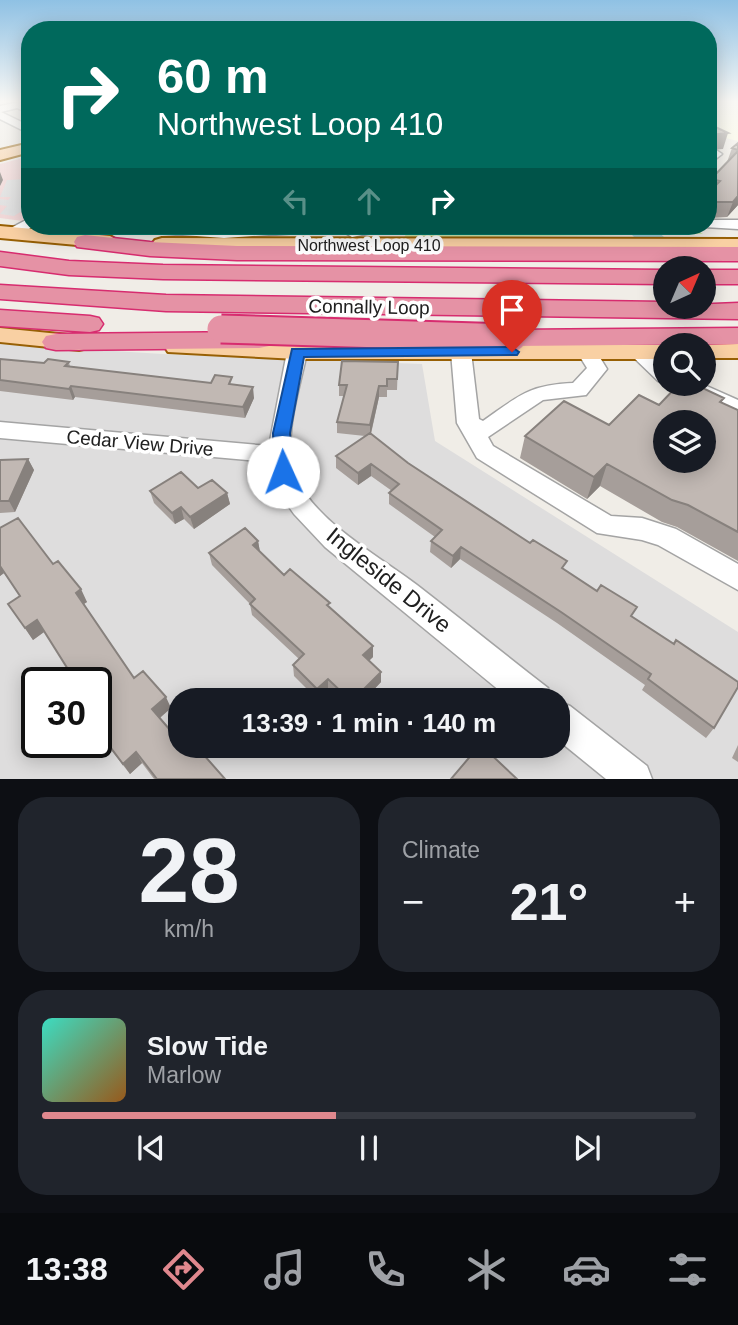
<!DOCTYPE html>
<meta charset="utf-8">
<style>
:root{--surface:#171b24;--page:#20242c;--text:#f1f3f6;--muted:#9ea1a6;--line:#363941;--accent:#e0888e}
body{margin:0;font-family:Helvetica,sans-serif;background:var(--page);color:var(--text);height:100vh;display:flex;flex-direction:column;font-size:26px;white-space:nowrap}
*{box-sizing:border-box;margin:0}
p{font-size:23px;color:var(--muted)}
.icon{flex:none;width:38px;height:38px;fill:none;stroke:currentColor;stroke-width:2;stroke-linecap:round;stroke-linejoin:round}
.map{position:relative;height:779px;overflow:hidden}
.drawer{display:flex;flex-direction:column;gap:18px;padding:18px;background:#0d0f14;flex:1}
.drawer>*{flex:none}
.guide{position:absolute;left:21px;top:21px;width:696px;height:214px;border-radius:28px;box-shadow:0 4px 18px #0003;background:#00695c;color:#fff;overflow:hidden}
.needle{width:46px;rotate:44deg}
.tools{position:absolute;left:653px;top:256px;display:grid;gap:14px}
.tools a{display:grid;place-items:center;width:63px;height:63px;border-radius:50%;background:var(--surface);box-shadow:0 4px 18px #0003;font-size:35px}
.speed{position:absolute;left:21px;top:667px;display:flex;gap:14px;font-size:35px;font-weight:700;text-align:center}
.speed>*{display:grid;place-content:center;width:91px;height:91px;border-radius:50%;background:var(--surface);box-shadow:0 4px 18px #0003;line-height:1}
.speed .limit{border:4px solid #111;border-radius:10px;background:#fff;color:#111}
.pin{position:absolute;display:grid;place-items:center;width:60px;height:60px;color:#fff;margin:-72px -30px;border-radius:50% 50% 50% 0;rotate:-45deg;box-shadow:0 0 7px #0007}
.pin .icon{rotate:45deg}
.me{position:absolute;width:77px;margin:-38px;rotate:358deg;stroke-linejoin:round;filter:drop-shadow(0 0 5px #0008)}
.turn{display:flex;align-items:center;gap:24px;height:147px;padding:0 21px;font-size:32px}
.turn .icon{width:91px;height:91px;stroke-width:2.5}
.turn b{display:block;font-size:49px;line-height:60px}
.lanes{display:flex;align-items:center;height:66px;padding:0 21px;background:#0003;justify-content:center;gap:35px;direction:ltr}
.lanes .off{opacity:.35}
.big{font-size:52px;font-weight:800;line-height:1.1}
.drawer .widget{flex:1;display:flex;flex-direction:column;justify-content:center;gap:10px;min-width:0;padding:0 24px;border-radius:28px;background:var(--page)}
.drawer .dial{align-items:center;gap:0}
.dial b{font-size:91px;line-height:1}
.song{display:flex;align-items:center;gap:21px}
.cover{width:84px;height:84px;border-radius:10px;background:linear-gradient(135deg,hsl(170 70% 55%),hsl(30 70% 35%))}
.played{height:7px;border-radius:4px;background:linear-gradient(90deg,var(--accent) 45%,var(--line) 45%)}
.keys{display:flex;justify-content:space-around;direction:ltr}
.heat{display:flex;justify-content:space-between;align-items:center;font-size:38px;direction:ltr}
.drawer .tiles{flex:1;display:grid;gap:18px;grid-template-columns:1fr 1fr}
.widget:last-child{grid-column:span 2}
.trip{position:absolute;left:168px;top:688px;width:402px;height:70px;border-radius:28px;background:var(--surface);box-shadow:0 4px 18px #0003;font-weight:800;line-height:70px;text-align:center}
.tabs{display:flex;height:112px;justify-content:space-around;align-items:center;background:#090b0e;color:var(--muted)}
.tabs .icon{width:49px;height:49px}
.tabs .current{color:var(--accent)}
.tabs b{font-size:32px;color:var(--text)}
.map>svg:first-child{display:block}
.residential{fill:#dedddd;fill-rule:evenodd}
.commercial{fill:#f0d7d7}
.education{fill:#fefde2}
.grass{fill:#cee9af}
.parking{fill:#e0e0e0}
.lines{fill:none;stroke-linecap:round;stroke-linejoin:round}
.river{fill:#a9d4dd;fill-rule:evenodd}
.minor-casing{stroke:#a4a4a4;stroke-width:3}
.major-casing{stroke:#986004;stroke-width:4}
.highway-casing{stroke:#d72c6f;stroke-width:3}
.minor{fill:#fff;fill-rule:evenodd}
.major{fill:#f9d0a3;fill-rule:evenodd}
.highway{fill:#e592a5;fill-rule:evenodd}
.highway-bridge-casing{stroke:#d72c6f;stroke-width:31;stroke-linecap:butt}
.highway-bridge{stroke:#e592a5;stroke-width:27}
.wall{fill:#a69e9a}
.shaded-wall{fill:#87817d}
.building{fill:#c1b8b3;stroke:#87817d;stroke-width:2;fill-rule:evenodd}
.route{fill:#1a73e8;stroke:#114b97;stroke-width:2}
.labels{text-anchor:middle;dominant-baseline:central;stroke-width:7;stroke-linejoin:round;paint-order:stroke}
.far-street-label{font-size:16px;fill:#202020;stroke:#fff}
.street-label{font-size:19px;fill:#202020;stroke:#fff}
.near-street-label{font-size:23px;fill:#202020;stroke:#fff}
</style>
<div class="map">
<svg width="738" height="779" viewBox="0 0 738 779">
<rect width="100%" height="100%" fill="#f0ede7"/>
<path class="residential" d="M0,344L179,355L422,364L435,441L738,632V779H0ZM37,682H96V742H37ZM180,700H558V746H180Z"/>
<path class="commercial" d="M30,156V222L0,218V164Z
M68,226H405L402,232L220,237Z"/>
<path class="education" d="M709,102H738V141L709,134Z"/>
<path class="grass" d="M410,226H690L703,234L404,238Z"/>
<path class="parking" d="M30,169V201L25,202L30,206L14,216L0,214L7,206L0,205V199L8,200L11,197H0L7,180L25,179Z"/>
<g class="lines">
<path class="river" d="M625,226H652L665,238L661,243C645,247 633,239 625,226Z"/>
<defs>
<path id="minor" d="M19,102L30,107V114L17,108L1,112L30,126V134L0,119V106Z
M716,150L722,154L709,164V154Z
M30,218V226H34L17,236H7L4,233L7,230Z
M709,220H738V229L704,227L709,226Z
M121,226L224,228L318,226L319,228L312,232L224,238L128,231L123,230Z
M364,226H377L379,229L377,232L352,237L344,232L347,229Z
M297,346L307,352C300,389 282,437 295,474C312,520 379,556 417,585C461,619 504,654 548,688L552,700H511L325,547L294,514L282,497L269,462L0,438V422L269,446L287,352Z
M461,346L471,352L479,419L483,421C519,396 528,385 573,383L587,368L577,352L587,346L594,348L607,369L586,395L543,400L488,437L493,446L611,516L642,518L676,529L738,564V590L658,545L642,540L597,533L477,458L457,423L451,352Z
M639,346L646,348L665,365V382L658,381L632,356L629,352Z
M672,383H700L738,400V416L675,388Z
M558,701L570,706L647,766L652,779H606L558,740Z"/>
<path id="major" d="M30,143V152L0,160V150Z
M0,226L110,236L120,242L110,248L0,238Z
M162,238L738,239V251L155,248L152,244L155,240Z
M0,328L79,336L88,338L91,343L88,348L79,350L0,342Z
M177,340L297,345H665V359H297L168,352L165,347L168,342Z
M738,344V358H704V345H700Z"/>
<path id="highway" d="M85,235L150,242L237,246L738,247V261L237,260L150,256L77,247L74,242L77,237Z
M0,252L69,261L163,265L665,270V284L163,279L69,275L0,266Z
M704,270H738V284H704Z
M0,285L166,295L665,302V306L738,303V319L166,311L0,299Z
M0,310L90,316L99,318L103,324L99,330L90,332L0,326Z
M738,328V344L512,346L502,344L498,338L502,332L512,330Z
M259,332L269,334L273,340L269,346L259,348L56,350L46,348L42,342L46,336L56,334Z"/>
</defs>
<use href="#minor" class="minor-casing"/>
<use href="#major" class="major-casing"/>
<use href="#highway" class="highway-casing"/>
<use href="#minor" class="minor"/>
<use href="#major" class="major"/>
<use href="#highway" class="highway"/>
<defs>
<path id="highway-bridge" d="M221,329L512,338"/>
</defs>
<use href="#highway-bridge" class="highway-bridge-casing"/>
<use href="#highway-bridge" class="highway-bridge"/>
</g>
<path class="wall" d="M738,143V205L727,217L709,218V184L711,179L727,162L732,148Z
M0,359L44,363L69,362L70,367L211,383L234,385L254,398L245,418L75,397L73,400L0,391Z
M398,362L397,390H387V397H379L371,434L408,463L632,616L714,728L706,738L642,690L645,685L557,623L460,559L451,568L430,552L431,541L435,537L389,504V493L392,491L371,476L358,485L336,468V456L365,436L337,433V422L344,396H339V385Z
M724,398L721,403L738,410V561L677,527L662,522L600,486L587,499L520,458L525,436L609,425L659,405Z
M28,459L34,470L15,512L0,513V460Z
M198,488L227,493L230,504L194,529L184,519L175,524L154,503L150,491Z
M0,528L53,564L87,602L84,604L134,678L171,708L160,718L176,737L225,779H154L142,763L130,774L96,731V682L44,632L33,640L8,604L20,596L4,573L0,576Z
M258,541L260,552L284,575L330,608L373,657L369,661L381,682L364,700H339L328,689L318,700L294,676L293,665L299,659L252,615L250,604L212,565L209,553Z
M738,745V762L732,758Z"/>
<path class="shaded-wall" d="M728,133L723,149L709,150V135Z
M0,172L3,180L0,186Z
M738,196V205L727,217L733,202Z
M714,202L709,218V213L712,205Z
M71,386L75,397L73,400L69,389Z
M379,386V397L370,437V425Z
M253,387L254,398L245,418L243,407Z
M28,459L34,470L15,512L9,501Z
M371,464V476L358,485V473Z
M607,464L600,486L587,499L594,477Z
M227,493L230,504L194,529L190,517Z
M181,507L184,519L175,524L172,513Z
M258,541L260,552L253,545Z
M461,547L460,559L451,568L453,556Z
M0,567L4,573L0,576Z
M81,589L87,602L82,605L76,593Z
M37,620L44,632L33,640L25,628Z
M373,646V657L363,666V655Z
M381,672V682L364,700H353Z
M328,679V689L318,700L317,689Z
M166,697L171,708L157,720L152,709Z
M136,752L142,763L130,774L123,764Z"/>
<path class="building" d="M709,124L728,133L709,135Z
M738,143V150L732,148Z
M738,151V196L733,202H714L712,205L709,204V192L720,181L711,179Z
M0,359L44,363L48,359L69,362L65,366L211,383L215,375L232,377L229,384L253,387L243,407L71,386L69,389L0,380Z
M342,361L398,362L397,379H387V386H379L370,425L337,422L347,385H339Z
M680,383H692L724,398L720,402L738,410V532L688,505L672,500L607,464L594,477L525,436L564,401L609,425L639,395L659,405ZM665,422H704V460H665Z
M370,433L408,463L530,543L533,540L567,561L562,568L597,591L601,585L637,607L631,616L674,644L676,640L738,682V687L714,728L648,679L651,674L561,612L461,547L453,556L431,541L442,530L389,493L399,484L371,464L358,473L336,456Z
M28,459L9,501H0V460Z
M181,472L198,488L212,480L227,493L190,517L181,507L172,513L150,491Z
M18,518L53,564L58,561L81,589L76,593L134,678L143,671L166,697L152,709L176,737L180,733V746H196L225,779H157L136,752L123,764L96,728V682H76L37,620L25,628L8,604L20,596L0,566V528Z
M245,528L258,541L253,545L284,575L290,569L330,603L327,605L373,646L363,655L381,672L353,700H350L328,679L317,689L293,665L304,654L250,604L255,599L209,553Z
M479,746H482L517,779H451Z"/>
<linearGradient id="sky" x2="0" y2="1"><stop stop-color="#8fc1e4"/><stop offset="0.48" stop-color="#f8f7f4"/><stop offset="1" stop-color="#f8f7f4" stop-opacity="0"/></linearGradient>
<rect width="738" height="211" fill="url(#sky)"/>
<path class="route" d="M512,347L519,352L517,355L304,357L290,433L292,472L289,477H276L274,472L273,433L292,349Z"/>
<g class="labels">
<g class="far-street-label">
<text x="369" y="245">Northwest Loop 410</text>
</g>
<g class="street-label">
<text transform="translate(369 307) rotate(1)">Connally Loop</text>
<text transform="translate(140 443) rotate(5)">Cedar View Drive</text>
</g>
<g class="near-street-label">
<text transform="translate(389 580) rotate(39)">Ingleside Drive</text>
</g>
</g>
</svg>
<div class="tools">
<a><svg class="needle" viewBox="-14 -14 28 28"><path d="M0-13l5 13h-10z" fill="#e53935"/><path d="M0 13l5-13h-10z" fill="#9ea1a6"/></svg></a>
<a><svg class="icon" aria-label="search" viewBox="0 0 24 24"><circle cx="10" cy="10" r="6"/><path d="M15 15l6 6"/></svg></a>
<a><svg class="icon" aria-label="layers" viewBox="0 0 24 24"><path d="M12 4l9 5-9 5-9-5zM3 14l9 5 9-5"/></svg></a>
</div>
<div class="speed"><div class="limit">30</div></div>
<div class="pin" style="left:512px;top:352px;background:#d93025"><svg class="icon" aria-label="arrive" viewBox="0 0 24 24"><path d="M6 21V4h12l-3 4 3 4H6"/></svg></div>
<svg class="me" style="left:283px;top:472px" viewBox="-20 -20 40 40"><circle r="19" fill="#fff"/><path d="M0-13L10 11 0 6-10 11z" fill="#1a73e8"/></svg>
<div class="trip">13:39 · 1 min · 140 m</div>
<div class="guide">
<div class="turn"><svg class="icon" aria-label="right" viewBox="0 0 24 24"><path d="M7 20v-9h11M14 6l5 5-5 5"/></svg><div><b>60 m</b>Northwest Loop 410</div></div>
<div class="lanes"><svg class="icon off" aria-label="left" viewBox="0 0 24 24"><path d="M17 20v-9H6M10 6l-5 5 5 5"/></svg><svg class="icon off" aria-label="ahead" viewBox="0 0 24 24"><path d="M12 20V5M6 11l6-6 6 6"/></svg><svg class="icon" aria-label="right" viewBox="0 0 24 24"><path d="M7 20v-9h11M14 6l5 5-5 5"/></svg></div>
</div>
</div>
<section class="drawer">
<div class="tiles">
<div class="widget dial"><b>28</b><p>km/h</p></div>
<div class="widget"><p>Climate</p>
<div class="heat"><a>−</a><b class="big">21°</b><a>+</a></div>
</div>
<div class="widget">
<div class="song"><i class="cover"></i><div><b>Slow Tide</b><p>Marlow</p></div></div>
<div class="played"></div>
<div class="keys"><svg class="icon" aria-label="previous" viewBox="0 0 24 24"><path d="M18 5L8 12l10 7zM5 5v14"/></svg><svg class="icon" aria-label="pause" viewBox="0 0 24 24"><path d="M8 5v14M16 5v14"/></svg><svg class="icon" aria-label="next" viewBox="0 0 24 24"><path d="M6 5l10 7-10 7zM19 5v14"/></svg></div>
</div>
</div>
</section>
<nav class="tabs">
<b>13:38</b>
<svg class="icon current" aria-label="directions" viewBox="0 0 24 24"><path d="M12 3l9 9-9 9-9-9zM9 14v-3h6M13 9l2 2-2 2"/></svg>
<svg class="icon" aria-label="music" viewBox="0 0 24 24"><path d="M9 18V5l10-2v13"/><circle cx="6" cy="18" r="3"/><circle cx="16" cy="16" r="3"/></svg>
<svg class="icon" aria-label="phone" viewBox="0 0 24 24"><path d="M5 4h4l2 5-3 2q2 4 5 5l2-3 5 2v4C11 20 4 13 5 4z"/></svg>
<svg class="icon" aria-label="climate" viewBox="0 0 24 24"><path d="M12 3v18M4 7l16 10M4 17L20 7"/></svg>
<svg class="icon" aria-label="car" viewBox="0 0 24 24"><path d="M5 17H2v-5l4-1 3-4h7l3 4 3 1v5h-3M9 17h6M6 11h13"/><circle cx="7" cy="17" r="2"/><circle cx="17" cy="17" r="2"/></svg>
<svg class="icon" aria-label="filters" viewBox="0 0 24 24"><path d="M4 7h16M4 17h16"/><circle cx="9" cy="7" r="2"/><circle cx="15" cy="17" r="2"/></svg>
</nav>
